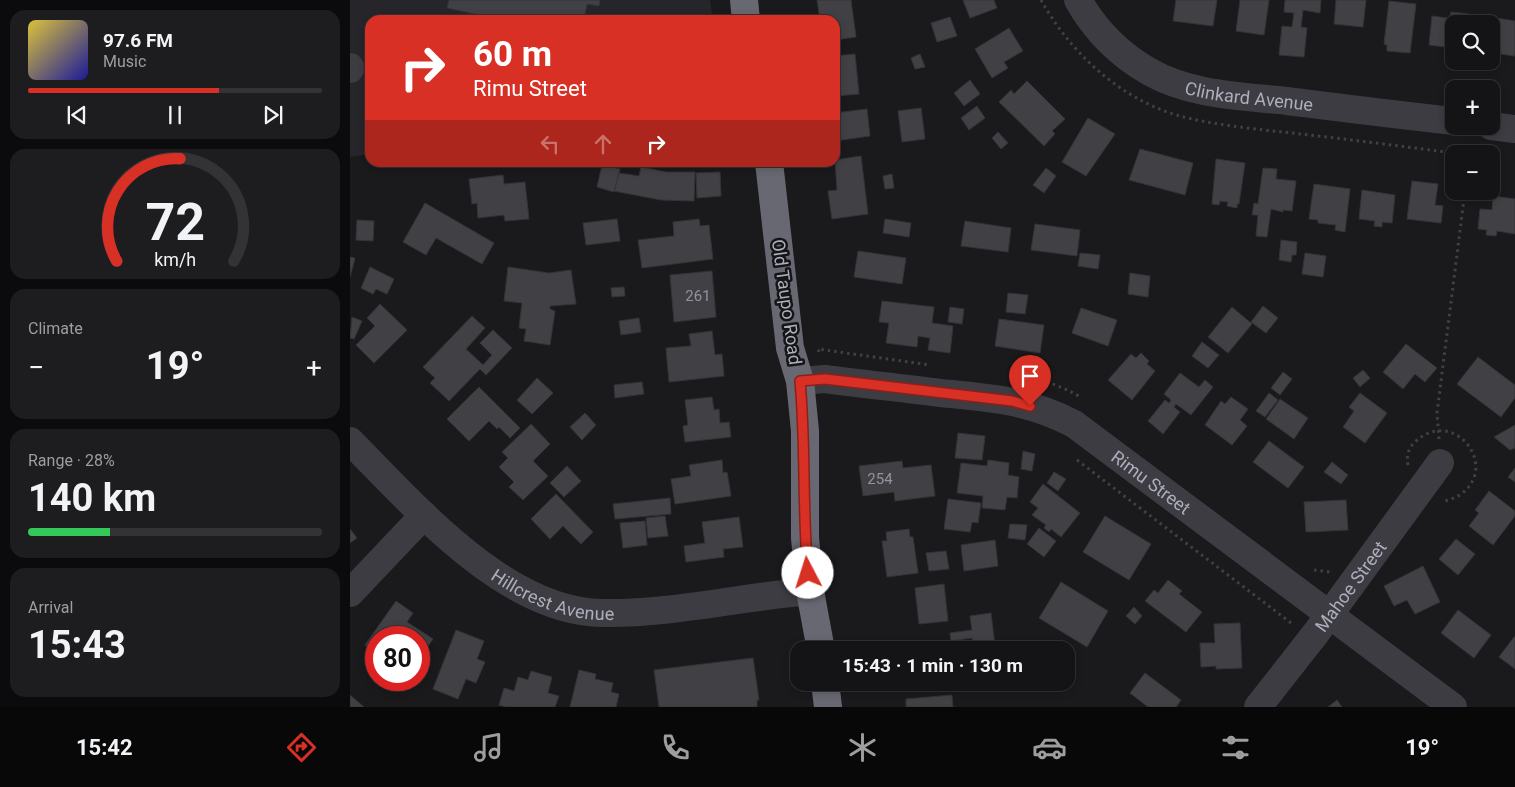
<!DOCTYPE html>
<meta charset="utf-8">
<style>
:root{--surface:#141315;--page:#1d1c1e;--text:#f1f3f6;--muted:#9d9ea0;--line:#333234;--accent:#d93025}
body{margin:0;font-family:Roboto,sans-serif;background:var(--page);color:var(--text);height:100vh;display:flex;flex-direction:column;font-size:19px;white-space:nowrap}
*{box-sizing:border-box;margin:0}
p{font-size:16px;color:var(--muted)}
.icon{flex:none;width:28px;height:28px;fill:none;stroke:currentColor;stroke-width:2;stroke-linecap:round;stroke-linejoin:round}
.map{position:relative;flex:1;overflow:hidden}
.sheet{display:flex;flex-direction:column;gap:10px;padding:10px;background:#0b0a0c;width:350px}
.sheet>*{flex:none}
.top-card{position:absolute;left:15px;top:15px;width:475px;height:152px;border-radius:15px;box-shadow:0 2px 8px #0003,0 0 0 1px var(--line);background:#d93025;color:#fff;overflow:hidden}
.tools{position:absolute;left:1095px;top:15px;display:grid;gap:10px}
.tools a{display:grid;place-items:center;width:55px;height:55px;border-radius:10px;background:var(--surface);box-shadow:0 2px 8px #0003,0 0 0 1px var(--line);font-size:25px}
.speed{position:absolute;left:15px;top:626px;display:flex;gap:10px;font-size:25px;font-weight:700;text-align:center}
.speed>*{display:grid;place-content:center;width:65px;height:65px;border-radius:50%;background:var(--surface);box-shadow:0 2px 8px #0003,0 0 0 1px var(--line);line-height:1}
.speed .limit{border:8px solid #d22;background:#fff;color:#111}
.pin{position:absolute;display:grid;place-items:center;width:42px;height:42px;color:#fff;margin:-51px -21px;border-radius:50% 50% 50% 0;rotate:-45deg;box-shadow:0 0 5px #0007}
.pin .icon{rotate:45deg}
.me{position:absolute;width:55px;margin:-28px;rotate:355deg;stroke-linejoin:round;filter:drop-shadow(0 0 4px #0008)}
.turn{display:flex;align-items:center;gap:18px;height:105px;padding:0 25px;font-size:22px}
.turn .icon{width:65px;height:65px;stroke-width:2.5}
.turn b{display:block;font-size:35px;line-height:42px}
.lanes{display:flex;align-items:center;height:48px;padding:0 25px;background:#0003;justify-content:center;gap:25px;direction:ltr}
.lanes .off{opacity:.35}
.big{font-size:38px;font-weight:700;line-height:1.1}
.sheet .card{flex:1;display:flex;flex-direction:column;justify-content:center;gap:8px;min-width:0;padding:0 18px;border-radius:15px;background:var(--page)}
.sheet .dial{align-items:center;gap:0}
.dial svg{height:130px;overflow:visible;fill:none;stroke:var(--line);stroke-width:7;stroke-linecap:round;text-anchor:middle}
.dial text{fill:var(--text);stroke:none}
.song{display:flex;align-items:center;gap:15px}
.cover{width:60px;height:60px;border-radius:8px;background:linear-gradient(135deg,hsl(50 70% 55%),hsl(240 70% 35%))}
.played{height:5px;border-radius:2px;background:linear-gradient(90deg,var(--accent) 65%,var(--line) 65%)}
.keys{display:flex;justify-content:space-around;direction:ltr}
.heat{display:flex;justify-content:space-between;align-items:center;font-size:28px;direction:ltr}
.charge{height:8px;border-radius:4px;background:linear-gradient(90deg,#34c759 28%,var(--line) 0)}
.trip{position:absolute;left:440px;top:641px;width:285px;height:50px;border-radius:15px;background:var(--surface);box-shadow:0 2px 8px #0003,0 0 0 1px var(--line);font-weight:700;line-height:50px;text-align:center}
.menu{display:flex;height:80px;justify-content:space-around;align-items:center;background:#080808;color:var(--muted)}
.menu .icon{width:35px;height:35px}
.menu .selected{color:var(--accent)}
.menu b{font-size:22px;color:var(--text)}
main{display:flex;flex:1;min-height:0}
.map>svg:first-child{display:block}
.built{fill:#262529}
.building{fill:#414145;stroke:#343337}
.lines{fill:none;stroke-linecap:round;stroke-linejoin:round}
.path{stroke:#404147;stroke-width:3;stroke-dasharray:2.5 4;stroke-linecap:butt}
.minor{stroke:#3c3c42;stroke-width:28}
.highway{stroke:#676871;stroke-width:28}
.route-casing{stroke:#8d1f18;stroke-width:12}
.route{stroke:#d93025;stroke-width:9}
.labels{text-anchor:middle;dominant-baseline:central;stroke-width:5;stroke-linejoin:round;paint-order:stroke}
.number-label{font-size:15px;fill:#91939e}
.street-label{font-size:18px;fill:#acaebb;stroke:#151417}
</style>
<main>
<section class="sheet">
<div class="card">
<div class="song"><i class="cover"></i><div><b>97.6 FM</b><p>Music</p></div></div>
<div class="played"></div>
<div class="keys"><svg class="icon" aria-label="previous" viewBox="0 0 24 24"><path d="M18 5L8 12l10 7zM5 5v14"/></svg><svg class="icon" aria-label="pause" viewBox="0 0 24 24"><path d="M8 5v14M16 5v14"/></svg><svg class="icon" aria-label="next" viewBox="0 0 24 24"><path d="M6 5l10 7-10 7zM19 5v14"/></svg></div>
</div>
<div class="card dial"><svg viewBox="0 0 100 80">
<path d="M14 69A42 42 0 1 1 86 69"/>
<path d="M14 69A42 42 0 0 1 53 6" stroke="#d93025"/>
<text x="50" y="56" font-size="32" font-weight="700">72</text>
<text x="50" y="72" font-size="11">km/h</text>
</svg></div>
<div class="card"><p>Climate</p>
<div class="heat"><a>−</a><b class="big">19°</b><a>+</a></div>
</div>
<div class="card"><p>Range · 28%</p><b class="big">140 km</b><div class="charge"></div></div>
<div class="card"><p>Arrival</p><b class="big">15:43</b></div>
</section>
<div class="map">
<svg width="1165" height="707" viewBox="0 0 1165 707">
<rect width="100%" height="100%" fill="#1a191c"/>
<path class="built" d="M0,0H360L363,20H20V154L0,157Z"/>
<path class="building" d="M99,0H250L249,6L237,4L234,20H152L97,8Z
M467,0H501L506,37L485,40V20H470Z
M613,0H644L647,8L620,18Z
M826,0H867L863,26L823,21Z
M890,0H919L914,35L886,31Z
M935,0H971L970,13L953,10L951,27L957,28L954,57L929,55L932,26L942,27L944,13L934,12Z
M986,0H1016L1013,27L984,24Z
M1039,1L1066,4L1060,53L1037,51V45L1034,44Z
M1101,12L1119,14V21L1100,19Z
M1082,16L1119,21L1126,24H1104V48L1079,45Z
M600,17L607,36L587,42L581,23Z
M1147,18L1165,21V56L1143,53Z
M659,28L673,51L654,62L658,68L642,78L625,49Z
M505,54L509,94L485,96V56Z
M570,54L575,67L565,69L561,58Z
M620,80L630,94L614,106L604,93Z
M677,81L715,119L702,131L705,134L694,146L649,102L661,90L664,94Z
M627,106L635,118L619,130L611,118Z
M571,108L575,139L552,142L548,111Z
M517,109L520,136L485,141V113Z
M738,118L765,134L736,176L712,162Z
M648,132L658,143L651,149L642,138Z
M790,149L843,163L835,195L779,180Z
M511,156L518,214L482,219L478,191L487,190L485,160Z
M866,159L895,163L889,204H887V208L877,206L878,202L870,201L869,205L862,204Z
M252,165L270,169L264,192L247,187Z
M291,167L316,172H345L344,201L311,200L264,191L269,173L289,176Z
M696,168L706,176L694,193L683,185Z
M913,168L927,169L926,179L946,181L942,211L933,210V212L921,209L917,237L906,236L908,215H902L904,203L908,204Z
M370,172L371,196L347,198L346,173Z
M542,174L544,188L535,189L533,176Z
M153,175L154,184L175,182L179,219L155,221L154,215L128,218L127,203L122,204L119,179Z
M1062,181L1088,184L1085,205L1093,206L1091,223L1057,219Z
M964,184L1000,189L995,232L985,230L986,225L968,223V220L959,219Z
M1012,190L1045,195L1042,223L1032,222V227L1024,226L1025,221L1009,219Z
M1143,196L1165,199V234L1147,231L1146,236L1136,235L1137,230L1128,229L1130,209L1142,210Z
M75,203L144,243L132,264L86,238L76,255L53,242Z
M267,219L270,241L236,245L233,223Z
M349,219L350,226L359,225L363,259L292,268L288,240L324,236L323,222Z
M535,219L561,223L559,237L533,233Z
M7,220L24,221L23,241L6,240Z
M615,221L661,228L658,252L611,246Z
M685,224L730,230L727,256L681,250Z
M931,240L947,242L946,255H942L941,262L929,260Z
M508,251L556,258L552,284L504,277Z
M730,253L750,255L748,269L728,266Z
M955,253L976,256L973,277L952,274Z
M0,257L5,258L0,277Z
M20,267L44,279L37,294L26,289L23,294L11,288Z
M158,267L199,273L221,270L226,304L200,306V309L205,311L200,345L174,341L176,329L169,328L172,303L154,301Z
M362,271L366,317L324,322L320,275Z
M780,273L800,276L798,297L778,294Z
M274,287L275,296L262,297L261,288Z
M658,293L678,295L675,314L656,312Z
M532,301L584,307L582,323L603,326L600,353L578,350L580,338L568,336L567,347L536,343L539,323L529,322Z
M30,304L57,330L24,363L6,345L25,326L17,318Z
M913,306L928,318L916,333L901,322Z
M600,307L614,309L612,324L598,322Z
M882,307L902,324L878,353L858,337Z
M731,308L767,320L758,346L722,333Z
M122,316L135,328L116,349L133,365L142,355L130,343L143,330L162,348L136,375L130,369L99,401L80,383L85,378L73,367Z
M2,317L12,321L4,339L0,338Z
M289,318L291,332L271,335L269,321Z
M649,319L694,325L690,353L645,346Z
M362,331L365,355L372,354L374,376L319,382L316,348L341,346L339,334Z
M852,342L869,355L858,368L842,356Z
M1056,344L1087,368L1075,382L1065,374L1053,389L1033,372Z
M791,353L799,361L797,364L805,371L782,400L758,380L781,354L786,358Z
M1128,357L1165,385V398L1151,417L1107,384Z
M1013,370L1020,378L1010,387L1003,378Z
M933,372L942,379L930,395L921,388Z
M830,373L849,387L855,380L863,387L841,415L826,404L824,407L830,412L813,434L798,421L815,400L819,403L821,400L814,394Z
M187,378L203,393L182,414L167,400Z
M292,382L294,394L265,398L264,385Z
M129,387L170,428L160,438L149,427L147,429L139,421L119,441L97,419Z
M919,393L928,400L915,417L906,411Z
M1010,393L1037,413L1015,443L993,427L1004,411L999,407Z
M362,397L364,410L369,409L370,423L379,422L381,437L335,442L333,426L338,425L335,400Z
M881,397L898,409L890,420L897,426L882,445L855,425L871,401L875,404Z
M930,399L958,418L944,439L916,419Z
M235,413L246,425L232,440L220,427Z
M181,424L200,444L183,461L198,476L173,500L159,487L164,482L149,467L158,458L152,452Z
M1165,425V448L1160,450L1144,437Z
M608,433L635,436L632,460L605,458Z
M919,441L954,467L938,488L903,462Z
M673,451L685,454L682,471L671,469Z
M372,460L373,473L377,472L381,496L325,504L321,479L341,476L339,465Z
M638,460L659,463L658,475L669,477L667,498L657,497L655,510L632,508L633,496L607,493L611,463L637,466Z
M552,461L553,468L581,465L585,496L545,501L544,492L513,496L509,466Z
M982,462L998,475L991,484L974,472Z
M217,466L231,481L214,497L200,483Z
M1165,468V482L1158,477Z
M704,472L716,479L708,491L697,483Z
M693,484L730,513L711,537L701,529L699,532L694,528L696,525L682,515L688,508L680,502Z
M1139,491L1165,511V516L1143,545L1119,526L1129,513L1125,510Z
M206,494L243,532L231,544L213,526L200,539L181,519Z
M320,498L321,514L265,519L263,504Z
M598,499L631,503L628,523L622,522L620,532L594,529Z
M996,500L998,530L956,532L954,502Z
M315,516L318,536L298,538L296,518Z
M755,516L801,544L779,580L733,552Z
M389,517L393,547L373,549L374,557L336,562L334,546L355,543L352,522Z
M295,521L297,545L273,548L270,523Z
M660,524L677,525L675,540L658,538Z
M689,528L706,541L694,557L677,544Z
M0,529L7,538L0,543Z
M559,529L560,537H563L568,573L537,577L532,541H537L536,532Z
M1106,539L1125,554L1108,575L1089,559Z
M645,540L648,566L614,571L611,545Z
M596,551L599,569L579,571L576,553Z
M1073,566L1090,602L1065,614L1057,600L1044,606L1034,586Z
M818,580L832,591L829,594L852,612L836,632L795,601L804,590L808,593Z
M711,582L758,611L737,647L689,618Z
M594,584L598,621L569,624L565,588Z
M46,601L63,613L57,622L83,639L69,659V638H26V652L15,645Z
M784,607L792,616L785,624L776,616Z
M1108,610L1141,635L1124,658L1091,633Z
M641,613L645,646L623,649L622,638L601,641L600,633L622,630L620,616Z
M890,623L892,668L866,669V666L851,667L850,643H865L864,624Z
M106,630L134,641L127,659L135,662L126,683L116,679L108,699L83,689Z
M1164,637H1165V669L1149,657Z
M585,641L586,650H542V646Z
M403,658L409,700H407V707H309L304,670Z
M229,670L246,674L245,679L263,683L261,692L269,694L266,707H220Z
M181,671L202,677L198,693L209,696L205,707H156L149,705L154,688L164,691L168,677L178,680Z
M795,673L831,700L826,707H798L780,693Z
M0,695L14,707H0Z
M602,695L603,707H556V699Z
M987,700L992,707H978Z"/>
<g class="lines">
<path class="path" d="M691,0C720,52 768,97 826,115C866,126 909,129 950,134C1004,140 1057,147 1111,154
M1120,154L1122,142
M469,352L468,349L580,365
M671,377C694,380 712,386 732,398
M1089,439L1087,413L1115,191
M727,460L941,623L944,622
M1058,465C1056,455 1059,447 1066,441C1104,407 1150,466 1111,494C1106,498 1099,499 1093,502
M964,570L980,572"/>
<g class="minor">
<path id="s1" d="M728,0C745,30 770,55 800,72C840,95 892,96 937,101C993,108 1048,115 1104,121"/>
<path d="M0,69V67"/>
<path d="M1141,126L1165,129"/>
<path id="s2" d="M450,381L475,379C513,384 552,388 590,393C641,398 678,400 724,424L1103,707"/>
<path id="s3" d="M0,441C65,506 155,612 253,613C322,614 391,597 460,591"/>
<path d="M0,593L74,515"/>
<path id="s4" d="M908,707L966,633L1090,463"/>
</g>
<path class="highway" d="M394,0L396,20
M419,162L440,348L450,381L455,431V538L460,591L471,650
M475,682L478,707"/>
</g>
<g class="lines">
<defs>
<path id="route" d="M458,573C452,509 456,445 450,381L475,379L662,401L680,406"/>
</defs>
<use href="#route" class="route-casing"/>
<use href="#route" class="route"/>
</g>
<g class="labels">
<g class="number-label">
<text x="348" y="296">261</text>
<text x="530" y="479">254</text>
</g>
<g class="street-label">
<text stroke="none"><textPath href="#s1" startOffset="206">Clinkard Avenue</textPath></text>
<text transform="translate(437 302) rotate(82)">Old Taupo Road</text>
<text stroke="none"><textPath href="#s2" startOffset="376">Rimu Street</textPath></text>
<text stroke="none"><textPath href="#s4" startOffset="152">Mahoe Street</textPath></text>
<text stroke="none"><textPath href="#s3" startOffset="260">Hillcrest Avenue</textPath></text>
</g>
</g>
</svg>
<div class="tools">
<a><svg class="icon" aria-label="search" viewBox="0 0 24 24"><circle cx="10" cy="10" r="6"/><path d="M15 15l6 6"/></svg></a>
<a>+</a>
<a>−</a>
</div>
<div class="speed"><div class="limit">80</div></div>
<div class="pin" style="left:680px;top:406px;background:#d93025"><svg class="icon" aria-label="arrive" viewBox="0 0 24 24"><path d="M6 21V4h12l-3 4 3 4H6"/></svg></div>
<svg class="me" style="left:458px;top:573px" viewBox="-20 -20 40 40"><circle r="19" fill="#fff"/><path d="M0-13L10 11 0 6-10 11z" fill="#d93025"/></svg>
<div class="trip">15:43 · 1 min · 130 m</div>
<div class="top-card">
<div class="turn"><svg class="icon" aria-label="right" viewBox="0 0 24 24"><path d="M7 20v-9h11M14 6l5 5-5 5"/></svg><div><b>60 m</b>Rimu Street</div></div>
<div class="lanes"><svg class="icon off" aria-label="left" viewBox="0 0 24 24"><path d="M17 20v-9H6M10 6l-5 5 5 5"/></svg><svg class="icon off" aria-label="ahead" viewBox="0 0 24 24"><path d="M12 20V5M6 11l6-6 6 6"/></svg><svg class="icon" aria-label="right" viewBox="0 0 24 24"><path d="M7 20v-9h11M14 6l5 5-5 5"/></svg></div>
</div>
</div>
</main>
<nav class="menu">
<b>15:42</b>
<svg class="icon selected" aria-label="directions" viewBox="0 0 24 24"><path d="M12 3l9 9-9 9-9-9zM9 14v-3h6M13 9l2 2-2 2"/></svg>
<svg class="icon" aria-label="music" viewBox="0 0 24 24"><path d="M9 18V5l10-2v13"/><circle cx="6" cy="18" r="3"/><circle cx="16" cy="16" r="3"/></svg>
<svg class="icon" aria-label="phone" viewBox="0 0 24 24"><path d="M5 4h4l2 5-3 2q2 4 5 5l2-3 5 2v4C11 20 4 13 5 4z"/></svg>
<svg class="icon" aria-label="climate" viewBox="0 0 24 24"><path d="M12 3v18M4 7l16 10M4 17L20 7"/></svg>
<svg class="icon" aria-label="car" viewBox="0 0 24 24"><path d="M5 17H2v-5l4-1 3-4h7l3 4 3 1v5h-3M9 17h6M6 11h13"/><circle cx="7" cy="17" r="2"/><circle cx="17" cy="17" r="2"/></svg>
<svg class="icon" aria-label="filters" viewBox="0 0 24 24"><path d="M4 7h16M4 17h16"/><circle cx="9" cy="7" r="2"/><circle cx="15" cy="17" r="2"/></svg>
<b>19°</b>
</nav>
